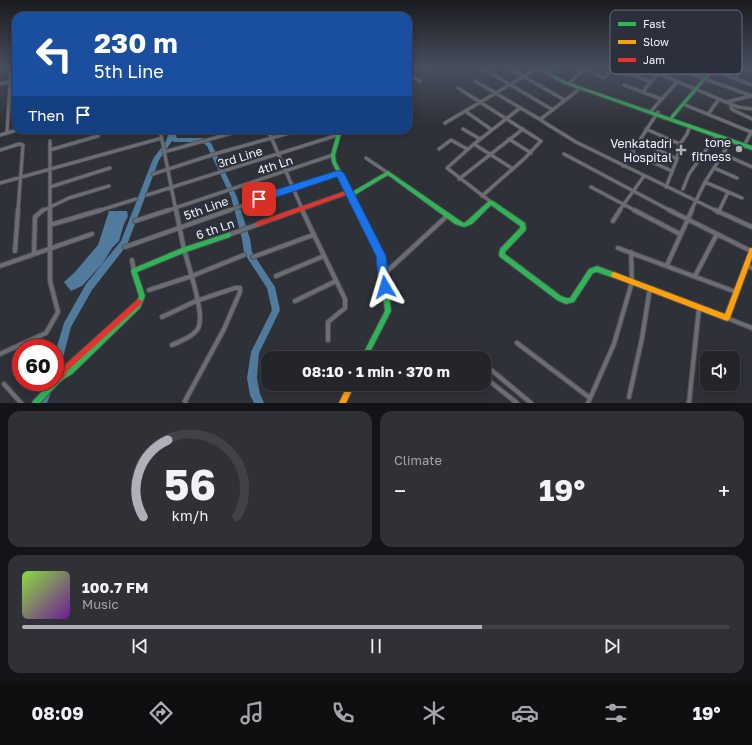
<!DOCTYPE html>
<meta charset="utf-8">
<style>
:root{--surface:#23252a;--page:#2f3136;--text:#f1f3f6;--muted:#a3a5a8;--line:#404247;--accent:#adb0b8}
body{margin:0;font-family:"Golos Text",sans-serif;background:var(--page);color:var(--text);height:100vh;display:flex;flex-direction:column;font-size:15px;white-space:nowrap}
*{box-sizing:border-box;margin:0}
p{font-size:13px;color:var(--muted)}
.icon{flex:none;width:22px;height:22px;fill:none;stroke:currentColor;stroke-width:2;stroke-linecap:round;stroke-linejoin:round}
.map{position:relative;height:403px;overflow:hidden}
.sheet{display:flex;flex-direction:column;gap:8px;padding:8px;background:#131417;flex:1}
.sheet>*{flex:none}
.top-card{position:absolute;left:12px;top:12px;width:400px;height:122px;border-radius:12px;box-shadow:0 2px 10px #0003,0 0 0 1px var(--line);background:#1a4fa0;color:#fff;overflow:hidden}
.controls{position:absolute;left:700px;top:351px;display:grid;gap:8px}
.controls a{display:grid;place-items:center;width:40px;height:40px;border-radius:8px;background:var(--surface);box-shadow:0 2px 10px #0003,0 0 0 1px var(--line);font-size:20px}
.speed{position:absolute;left:12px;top:339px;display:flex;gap:8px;font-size:20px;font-weight:700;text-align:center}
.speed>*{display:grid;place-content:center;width:52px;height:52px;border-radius:50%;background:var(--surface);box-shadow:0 2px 10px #0003,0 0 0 1px var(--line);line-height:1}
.speed .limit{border:6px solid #d22;background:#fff;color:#111}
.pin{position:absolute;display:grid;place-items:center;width:34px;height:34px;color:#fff;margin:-17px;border-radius:8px;box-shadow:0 2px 6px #0006}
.me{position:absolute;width:44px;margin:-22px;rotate:353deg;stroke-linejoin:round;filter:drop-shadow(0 0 3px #0008)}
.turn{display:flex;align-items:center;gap:14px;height:84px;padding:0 16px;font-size:18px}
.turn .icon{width:52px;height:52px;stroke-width:2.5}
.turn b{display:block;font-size:28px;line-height:34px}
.then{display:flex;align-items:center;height:38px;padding:0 16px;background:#0003;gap:8px;font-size:15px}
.big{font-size:30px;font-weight:700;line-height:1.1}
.sheet .widget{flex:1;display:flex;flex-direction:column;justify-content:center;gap:6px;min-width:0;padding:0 14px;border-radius:12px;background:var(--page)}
.sheet .dial{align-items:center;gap:0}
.dial svg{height:104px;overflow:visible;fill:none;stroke:var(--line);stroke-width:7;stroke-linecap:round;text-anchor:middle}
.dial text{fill:var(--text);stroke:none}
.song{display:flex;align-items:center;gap:12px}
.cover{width:48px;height:48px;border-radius:6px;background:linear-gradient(135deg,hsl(90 70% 55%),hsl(280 70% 35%))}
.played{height:4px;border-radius:2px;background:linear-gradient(90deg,var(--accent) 65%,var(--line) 65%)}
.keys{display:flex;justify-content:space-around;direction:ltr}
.heat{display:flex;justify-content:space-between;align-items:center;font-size:22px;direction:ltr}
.sheet .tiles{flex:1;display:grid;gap:8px;grid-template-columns:1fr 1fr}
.widget:last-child{grid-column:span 2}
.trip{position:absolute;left:261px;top:351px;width:230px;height:40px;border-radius:12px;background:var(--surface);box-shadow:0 2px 10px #0003,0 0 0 1px var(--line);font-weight:700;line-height:40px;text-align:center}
.dock{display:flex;height:64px;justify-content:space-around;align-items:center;background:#0e0f11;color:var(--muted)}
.dock .icon{width:28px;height:28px}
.dock .current{color:var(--accent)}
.dock b{font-size:18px;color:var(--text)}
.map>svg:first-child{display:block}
.water{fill:#507b9c}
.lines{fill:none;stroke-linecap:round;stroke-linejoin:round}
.river{fill:#507b9c;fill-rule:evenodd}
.street-far1-casing{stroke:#4b4e54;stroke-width:4.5}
.street-casing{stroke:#4b4e54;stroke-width:6}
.fast-casing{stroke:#4b4e54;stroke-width:2}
.slow-casing{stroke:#4b4e54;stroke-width:2}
.jam-casing{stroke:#4b4e54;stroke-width:2}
.street-far1{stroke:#6b6d72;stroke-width:3}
.street{stroke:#6b6d72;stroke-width:4}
.fast{fill:#30b455;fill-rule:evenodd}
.slow{fill:#ff9f0a;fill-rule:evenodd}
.jam{fill:#e5322d;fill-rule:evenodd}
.route{fill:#1a73e8;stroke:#114b97}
.poi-dot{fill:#adb0b8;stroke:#2b303c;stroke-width:1.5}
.labels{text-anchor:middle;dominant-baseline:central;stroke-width:4;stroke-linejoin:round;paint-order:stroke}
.poi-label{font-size:12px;fill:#f1f5fd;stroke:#2b303c;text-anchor:end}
.street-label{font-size:12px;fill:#f1f5fd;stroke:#2b303c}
.key{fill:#2b303c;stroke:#666b76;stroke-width:1}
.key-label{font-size:11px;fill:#f1f5fd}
</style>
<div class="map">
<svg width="752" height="403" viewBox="0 0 752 403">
<rect width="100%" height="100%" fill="#2f3138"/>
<path class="water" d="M109,211H127L128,216L124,224L119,241L112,248L103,263L82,286L71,291L64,282L75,272L98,245Z"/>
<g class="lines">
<path class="river" d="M172,130L175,132V134L177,138H202L211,143L237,197L250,239L252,252L275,287L280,310L259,353L257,378L260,394L264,403H254L250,395L247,378L251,352L272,310L267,288L244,253L242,239L231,197L207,146L201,142H175L172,141L159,160L127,245L92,290L71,327L60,369L58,372L55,374V353L64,323L86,284L121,241L153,159L166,141L169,132Z
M45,382H55L47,403H37Z"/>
<defs>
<path id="street-far1" d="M427,68L430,70
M482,68L553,110
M508,68L565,100
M583,68L604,78L614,68
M645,68L738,107L752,109
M675,68L752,96
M713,68L712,70L752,85
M741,68L752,72
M549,71L555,68
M408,73L420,81
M628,73L651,82
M736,78L741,68
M475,81L541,120
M570,82L585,69
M0,84L16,80
M624,85L661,99
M458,88L541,141L524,159L482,196
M578,88L577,91L542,118V121L576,142L717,211
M643,92L657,74
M727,102L750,96
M683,104L751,132
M732,104L731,108L733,110L752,119
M652,110L677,82
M465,111L492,130
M708,114L719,99
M445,123L538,68
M463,129L480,139
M646,129L680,144
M160,130L176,211
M268,130L303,211
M184,131L188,130
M120,132L129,130
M7,133L11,68
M0,135L17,130
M509,139L531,153
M50,141V211
M640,141L677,159
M731,141L705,182L742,198
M746,142L752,131
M474,144L513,169
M439,149L451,140L467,149
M0,150L19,144L23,145L18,211
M50,150L98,136
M164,152L243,130
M632,153L672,171
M564,154L671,211
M723,154L752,167
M366,158L388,173
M623,166L658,112
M714,168L737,178
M153,174L218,153L300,130
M459,179L523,129
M0,183L162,138
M50,187L110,168
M591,187L636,211
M666,187L677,159L680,144L687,134L690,126
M683,189L689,174L716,136
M147,195L338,135
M491,202L447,168L474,144L520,108
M42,211L69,198L109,186
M98,211L136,199
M166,211L333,155
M227,211L339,173
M619,211L644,176
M691,211L705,182
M719,211L728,192"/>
<path id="street" d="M302,210L345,299V308L328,322V340
M634,210L680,234
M669,210L751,251
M715,210L752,227
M718,212L719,210
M135,221L169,210
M613,221L620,210
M50,225L101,210
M228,235L259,224
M125,247L230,210
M618,248L736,292
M15,251L18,210
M34,254L35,217L43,210
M253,257L313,235
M132,260L134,271
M667,265L692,210
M746,265L752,268
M0,266L92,234
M384,274L448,215
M276,276L324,256
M695,276L717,234
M149,290L192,276L244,255
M295,301L336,281
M162,317L196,301L235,288H240V292L224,329L185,401L186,403
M727,318L752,328
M517,343L590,398
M172,345C180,341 196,336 199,326C204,311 188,265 184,249C181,236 179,223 176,210
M0,354L46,333L58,312L50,281V210
M490,369L531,403
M488,380L517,403
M4,384L21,403
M629,397L642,338L650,288
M588,403L614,344L632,282L631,252
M689,403L699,308"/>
<path id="fast" d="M535,68H540L567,82L752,146V150L565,84Z
M706,68H711L714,70L673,118H671V116L710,70Z
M338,130H342L335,155L336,162L352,192L388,171L459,220L464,223L468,220L489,201H493L525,223L526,229L525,231L505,252V254L561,296L566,298H570L589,269L597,266L616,273L617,275L616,277L614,278L597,272L593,273L574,302L566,304L557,300L500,257L499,255L500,249L520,228V226L491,205L472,224L464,227L455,224L388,175L353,196L384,256L391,311L367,358H361L385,311L378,256L332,162L331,155Z
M228,233H230L231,235L230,237L186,252L137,272L145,296L140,308L72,374L62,380L40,403H32L33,401L51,382H55V378L58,376L68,370L136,304L139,296L131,271L132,269L182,248Z"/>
<path id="slow" d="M750,248H752V258L730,318L729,320L727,321L612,277L611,275L612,273L614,272L725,314Z
M348,384H355L346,403H339Z"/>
<path id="jam" d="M349,190L351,192V193L259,226H257L256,224L257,222Z
M139,299L141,300L142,302L141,304L68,370L64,378L62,379L60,378L59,376L64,366L137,300Z"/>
</defs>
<use href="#street-far1" class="street-far1-casing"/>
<use href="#street" class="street-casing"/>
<use href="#fast" class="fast-casing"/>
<use href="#slow" class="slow-casing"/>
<use href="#jam" class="jam-casing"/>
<use href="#street-far1" class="street-far1"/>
<use href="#street" class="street"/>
<use href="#fast" class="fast"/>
<use href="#slow" class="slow"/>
<use href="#jam" class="jam"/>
</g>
<linearGradient id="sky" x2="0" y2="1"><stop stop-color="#1a1b1f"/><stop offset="0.54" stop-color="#474e5e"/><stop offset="1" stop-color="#474e5e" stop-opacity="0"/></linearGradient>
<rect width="752" height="125" fill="url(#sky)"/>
<path class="route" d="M339,170L344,173L386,256L390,287L388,290L385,292L381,290L379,287L376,256L337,177L259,203L254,199L256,196Z"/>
<g class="poi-dot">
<circle cx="739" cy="149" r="4"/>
<path d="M679 144h4v4h4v4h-4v4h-4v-4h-4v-4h4z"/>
</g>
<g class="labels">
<g class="poi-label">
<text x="731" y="142">tone<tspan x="731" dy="14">fitness</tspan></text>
<text x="672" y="143">Venkatadri<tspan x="672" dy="14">Hospital</tspan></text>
</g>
<g class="street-label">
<text transform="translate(240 157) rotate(-17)">3rd Line</text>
<text transform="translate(275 165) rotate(-18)">4th Ln</text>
<text transform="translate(206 208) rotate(-20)">5th Line</text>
<text transform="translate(215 229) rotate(-19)">6 th Ln</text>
</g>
</g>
<rect x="610" y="10" width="132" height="64" rx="6" class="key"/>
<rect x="618" y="22" width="18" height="4" fill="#30b455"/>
<rect x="618" y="40" width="18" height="4" fill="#ff9f0a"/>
<rect x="618" y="58" width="18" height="4" fill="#e5322d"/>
<g class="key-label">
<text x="643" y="28">Fast</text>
<text x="643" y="46">Slow</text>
<text x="643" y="64">Jam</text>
</g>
</svg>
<div class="controls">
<a><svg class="icon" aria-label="sound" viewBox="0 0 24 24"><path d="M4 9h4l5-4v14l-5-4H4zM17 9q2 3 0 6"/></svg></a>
</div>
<div class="speed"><div class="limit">60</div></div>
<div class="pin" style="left:259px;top:199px;background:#d93025"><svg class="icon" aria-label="arrive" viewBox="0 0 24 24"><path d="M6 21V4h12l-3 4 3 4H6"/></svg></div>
<svg class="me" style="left:385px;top:287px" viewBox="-20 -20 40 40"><path d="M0-17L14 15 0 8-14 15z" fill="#1a73e8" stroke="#fff" stroke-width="4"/></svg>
<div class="trip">08:10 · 1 min · 370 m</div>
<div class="top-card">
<div class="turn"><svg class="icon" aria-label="left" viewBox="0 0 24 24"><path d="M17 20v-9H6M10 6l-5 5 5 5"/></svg><div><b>230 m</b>5th Line</div></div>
<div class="then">Then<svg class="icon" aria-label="arrive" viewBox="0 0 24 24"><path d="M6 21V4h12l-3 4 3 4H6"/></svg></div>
</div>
</div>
<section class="sheet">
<div class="tiles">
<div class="widget dial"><svg viewBox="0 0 100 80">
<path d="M14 69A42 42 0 1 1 86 69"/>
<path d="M14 69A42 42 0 0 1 33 10" stroke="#adb0b8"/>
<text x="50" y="56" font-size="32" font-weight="700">56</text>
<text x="50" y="72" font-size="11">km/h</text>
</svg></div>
<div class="widget"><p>Climate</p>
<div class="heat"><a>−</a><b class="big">19°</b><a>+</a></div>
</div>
<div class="widget">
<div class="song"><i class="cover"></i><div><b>100.7 FM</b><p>Music</p></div></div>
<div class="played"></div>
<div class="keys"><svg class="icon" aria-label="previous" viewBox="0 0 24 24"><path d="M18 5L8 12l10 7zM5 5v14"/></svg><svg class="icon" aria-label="pause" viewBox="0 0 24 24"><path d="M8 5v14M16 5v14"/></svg><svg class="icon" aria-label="next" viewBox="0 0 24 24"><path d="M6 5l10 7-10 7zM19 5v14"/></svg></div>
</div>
</div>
</section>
<nav class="dock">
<b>08:09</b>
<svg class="icon current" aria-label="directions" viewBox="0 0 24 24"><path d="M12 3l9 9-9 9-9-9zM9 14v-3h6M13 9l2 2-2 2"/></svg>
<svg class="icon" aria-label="music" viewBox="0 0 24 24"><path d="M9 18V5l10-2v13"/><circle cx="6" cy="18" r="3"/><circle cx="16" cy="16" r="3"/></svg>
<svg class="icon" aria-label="phone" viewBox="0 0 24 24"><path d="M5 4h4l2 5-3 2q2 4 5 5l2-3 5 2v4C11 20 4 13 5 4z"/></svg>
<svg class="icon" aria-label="climate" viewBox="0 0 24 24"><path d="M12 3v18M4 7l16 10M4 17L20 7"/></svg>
<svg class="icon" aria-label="car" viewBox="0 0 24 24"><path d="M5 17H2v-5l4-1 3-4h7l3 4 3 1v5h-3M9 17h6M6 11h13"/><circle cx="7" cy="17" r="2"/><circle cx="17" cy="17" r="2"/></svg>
<svg class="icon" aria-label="filters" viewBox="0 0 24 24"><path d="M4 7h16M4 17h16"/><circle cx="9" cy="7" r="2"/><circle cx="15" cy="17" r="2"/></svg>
<b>19°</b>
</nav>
